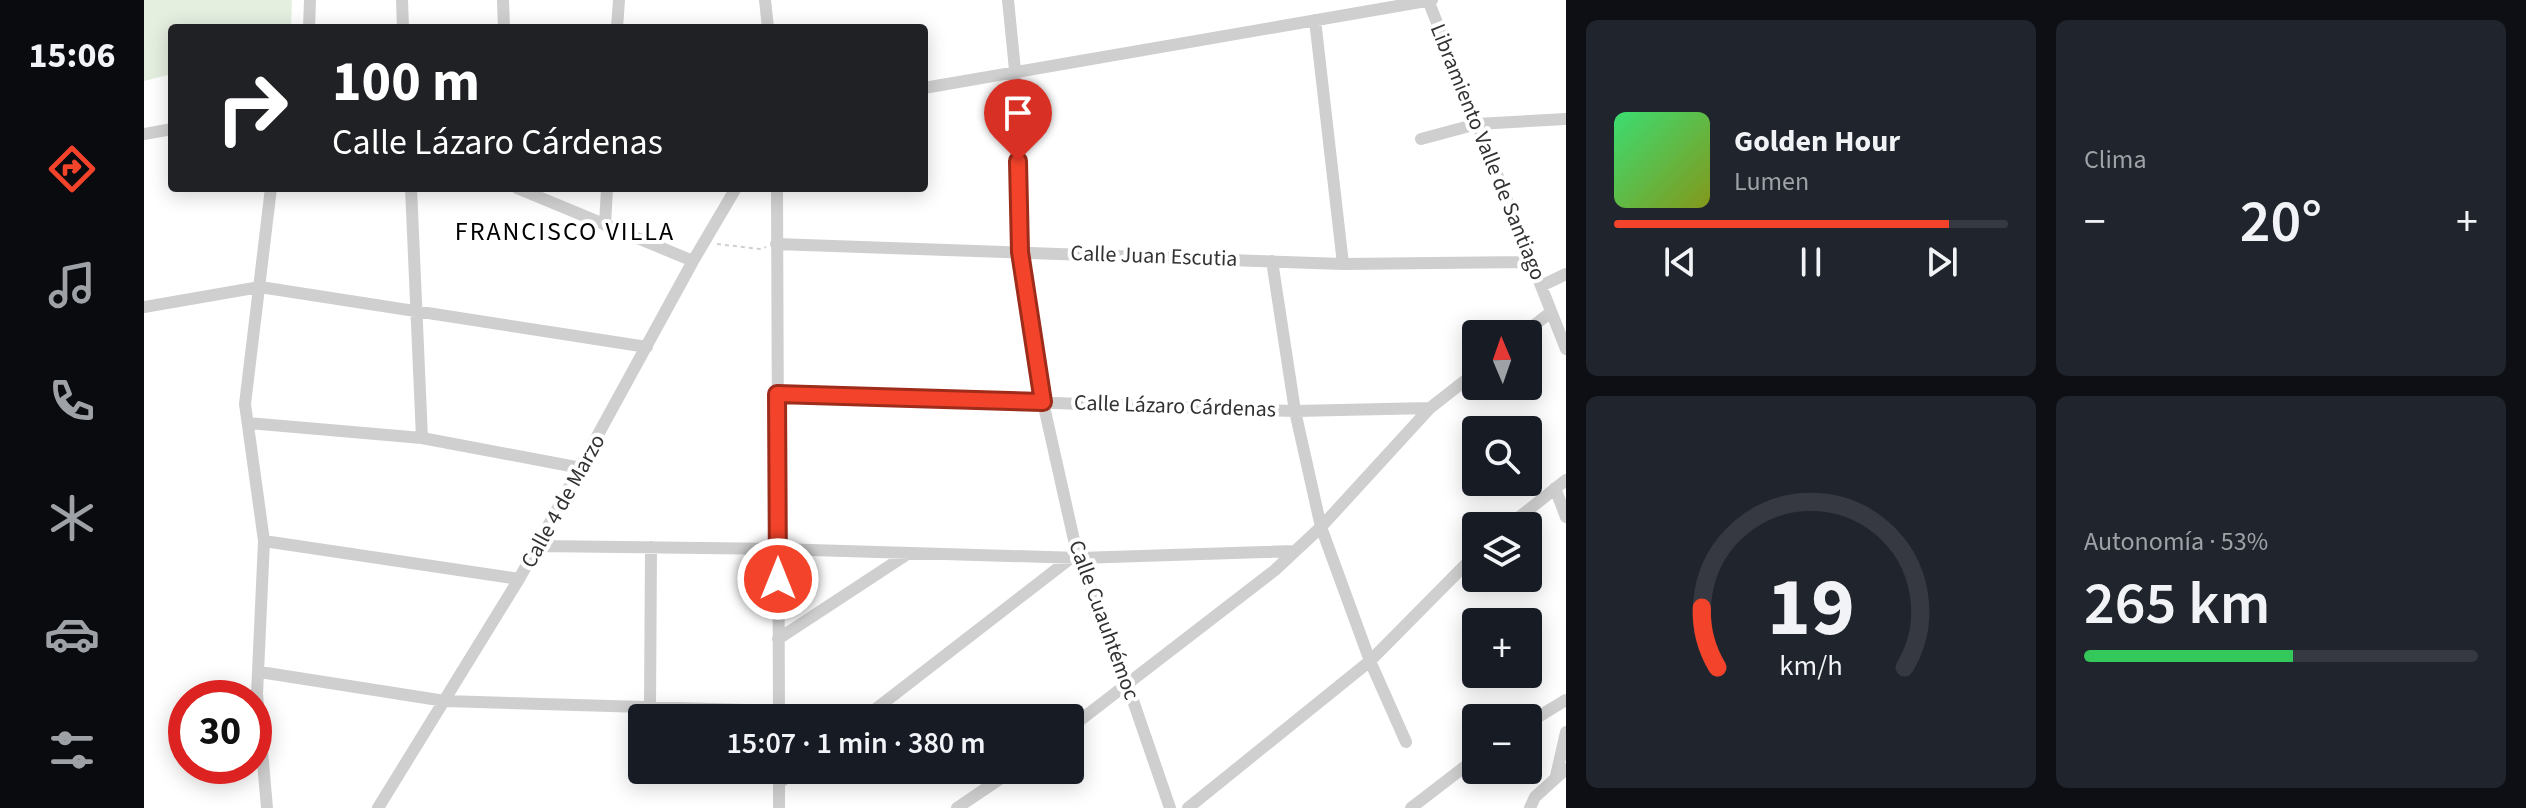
<!DOCTYPE html>
<html lang="es">
<meta charset="utf-8">
<style>
:root{--surface:#171b24;--page:#20242c;--text:#f1f3f6;--muted:#9ea1a6;--line:#363941;--accent:#f3432a}
body{margin:0;font-family:"Source Sans 3",sans-serif;background:var(--page);color:var(--text);height:100vh;display:flex;flex-direction:column;font-size:30px;white-space:nowrap}
*{box-sizing:border-box;margin:0}
p{font-size:26px;color:var(--muted)}
.icon{flex:none;width:44px;height:44px;fill:none;stroke:currentColor;stroke-width:2;stroke-linecap:round;stroke-linejoin:round}
.map{position:relative;flex:1;overflow:hidden}
.sheet{display:flex;flex-direction:column;gap:20px;padding:20px;background:#0d0f14;width:960px}
.sheet>*{flex:none}
.guide{position:absolute;left:24px;top:24px;width:760px;height:168px;border-radius:8px;box-shadow:0 4px 20px #0003;background:#202124;color:#fff;overflow:hidden}
.needle{width:52px;rotate:358deg}
.fabs{position:absolute;left:1318px;top:320px;display:grid;gap:16px}
.fabs a{display:grid;place-items:center;width:80px;height:80px;border-radius:8px;background:var(--surface);box-shadow:0 4px 20px #0003;font-size:40px}
.speed{position:absolute;left:24px;top:680px;display:flex;gap:16px;font-size:40px;font-weight:700;text-align:center}
.speed>*{display:grid;place-content:center;width:104px;height:104px;border-radius:50%;background:var(--surface);box-shadow:0 4px 20px #0003;line-height:1}
.speed .limit{border:12px solid #d22;background:#fff;color:#111}
.pin{position:absolute;display:grid;place-items:center;width:68px;height:68px;color:#fff;margin:-82px -34px;border-radius:50% 50% 50% 0;rotate:-45deg;box-shadow:0 0 8px #0007}
.pin .icon{rotate:45deg}
.me{position:absolute;width:88px;margin:-44px;rotate:0deg;stroke-linejoin:round;filter:drop-shadow(0 0 6px #0008)}
.turn{display:flex;align-items:center;gap:28px;height:168px;padding:0 32px;font-size:36px}
.turn .icon{width:104px;height:104px;stroke-width:2.5}
.turn b{display:block;font-size:56px;line-height:68px}
.big{font-size:60px;font-weight:600;line-height:1.1}
.sheet .widget{flex:1;display:flex;flex-direction:column;justify-content:center;gap:12px;min-width:0;padding:0 28px;border-radius:12px;background:var(--page)}
.sheet .dial{align-items:center;gap:0}
.dial svg{height:208px;overflow:visible;fill:none;stroke:var(--line);stroke-width:7;stroke-linecap:round;text-anchor:middle}
.dial text{fill:var(--text);stroke:none}
.song{display:flex;align-items:center;gap:24px}
.cover{width:96px;height:96px;border-radius:12px;background:linear-gradient(135deg,hsl(140 70% 55%),hsl(70 70% 35%))}
.played{height:8px;border-radius:4px;background:linear-gradient(90deg,var(--accent) 85%,var(--line) 85%)}
.keys{display:flex;justify-content:space-around;direction:ltr}
.heat{display:flex;justify-content:space-between;align-items:center;font-size:44px;direction:ltr}
.charge{height:12px;border-radius:6px;background:linear-gradient(90deg,#34c759 53%,var(--line) 0)}
.sheet .tiles{flex:1;display:grid;gap:20px;grid-template-columns:repeat(2,1fr)}
.trip{position:absolute;left:484px;top:704px;width:456px;height:80px;border-radius:8px;background:var(--surface);box-shadow:0 4px 20px #0003;font-weight:600;line-height:80px;text-align:center}
main{display:flex;flex:1;min-height:0}
.dock{display:flex;flex-direction:column;width:144px;justify-content:space-around;align-items:center;background:#090b0e;color:var(--muted)}
.dock .icon{width:56px;height:56px}
.dock .current{color:var(--accent)}
.dock b{font-size:36px;color:var(--text)}
.map>svg:first-child{display:block}
.green{fill:#e5efe0}
.lines{fill:none;stroke-linecap:round;stroke-linejoin:round}
.path{stroke:#cfcfcf;stroke-width:2;stroke-dasharray:4 4;stroke-linecap:butt}
.minor{stroke:#cfcfcf;stroke-width:12}
.route-casing{stroke:#9e2c1b;stroke-width:20}
.route{stroke:#f3432a;stroke-width:14}
.labels{text-anchor:middle;dominant-baseline:central;stroke-width:8;stroke-linejoin:round;paint-order:stroke}
.street-label{font-size:22px;fill:#323232;stroke:#fff}
.quarter-label{font-size:26px;letter-spacing:2px;fill:#000;stroke:#fff}
</style>
<main>
<nav class="dock">
<b>15:06</b>
<svg class="icon current" aria-label="directions" viewBox="0 0 24 24"><path d="M12 3l9 9-9 9-9-9zM9 14v-3h6M13 9l2 2-2 2"/></svg>
<svg class="icon" aria-label="music" viewBox="0 0 24 24"><path d="M9 18V5l10-2v13"/><circle cx="6" cy="18" r="3"/><circle cx="16" cy="16" r="3"/></svg>
<svg class="icon" aria-label="phone" viewBox="0 0 24 24"><path d="M5 4h4l2 5-3 2q2 4 5 5l2-3 5 2v4C11 20 4 13 5 4z"/></svg>
<svg class="icon" aria-label="climate" viewBox="0 0 24 24"><path d="M12 3v18M4 7l16 10M4 17L20 7"/></svg>
<svg class="icon" aria-label="car" viewBox="0 0 24 24"><path d="M5 17H2v-5l4-1 3-4h7l3 4 3 1v5h-3M9 17h6M6 11h13"/><circle cx="7" cy="17" r="2"/><circle cx="17" cy="17" r="2"/></svg>
<svg class="icon" aria-label="filters" viewBox="0 0 24 24"><path d="M4 7h16M4 17h16"/><circle cx="9" cy="7" r="2"/><circle cx="15" cy="17" r="2"/></svg>
</nav>
<div class="map">
<svg width="1422" height="808" viewBox="0 0 1422 808">
<rect width="100%" height="100%" fill="#fff"/>
<path class="green" d="M0,0H148L147,28H28V74L0,81Z"/>
<g class="lines">
<path class="path" d="M573,244L616,249L622,247"/>
<path class="minor" d="M258,0L259,28
M359,0L360,28
M621,0L624,28
M864,0L871,70L876,252L899,402L932,549L983,683L1026,808
M1284,0L1422,349
M1171,20L1199,264
M165,28L166,0
M473,28L475,0
M780,88L1288,0
M0,134L28,129
M1277,139L1333,124L1422,119
M267,188L278,438
M373,188L549,261
M633,188L635,718
M461,225L463,188
M632,244L1199,264L1388,262
M1128,261L1151,411L1177,527L1226,661L1262,742
M1397,286L1422,274
M0,307L116,287L503,347
M1379,334L1407,312
M633,394L1151,411L1286,408
M104,423L278,438L437,468
M1411,488L1422,517
M1364,526L1422,480
M120,541L375,579
M394,546L634,549L935,558L1150,551
M634,639L765,553
M116,672L301,701L635,711
M506,707L507,547
M720,718L927,558
M1384,723L1422,700
M926,728L1131,570L1177,527L1286,408L1332,372
M635,770V808
M1412,776L1422,732
M635,783L653,770
M123,808L113,694L120,541L101,404L127,188
M234,808L375,579L549,261L592,188
M813,808L869,770
M1044,808L1226,661L1332,554
M1267,808L1332,758
M1386,808L1391,797L1422,769"/>
</g>
<g class="lines">
<defs>
<path id="route" d="M634,579L633,394L899,402L876,252L874,161"/>
</defs>
<use href="#route" class="route-casing"/>
<use href="#route" class="route"/>
</g>
<g class="labels">
<g class="street-label">
<text transform="translate(1344 152) rotate(68)">Libramiento Valle de Santiago</text>
<text transform="translate(1010 256) rotate(2)">Calle Juan Escutia</text>
<text transform="translate(1031 406) rotate(2)">Calle Lázaro Cárdenas</text>
<text transform="translate(419 501) rotate(-61)">Calle 4 de Marzo</text>
<text transform="translate(960 620) rotate(70)">Calle Cuauhtémoc</text>
</g>
<g class="quarter-label">
<text x="421" y="231">FRANCISCO VILLA</text>
</g>
</g>
</svg>
<div class="fabs">
<a><svg class="needle" viewBox="-14 -14 28 28"><path d="M0-13l5 13h-10z" fill="#e53935"/><path d="M0 13l5-13h-10z" fill="#9ea1a6"/></svg></a>
<a><svg class="icon" aria-label="search" viewBox="0 0 24 24"><circle cx="10" cy="10" r="6"/><path d="M15 15l6 6"/></svg></a>
<a><svg class="icon" aria-label="layers" viewBox="0 0 24 24"><path d="M12 4l9 5-9 5-9-5zM3 14l9 5 9-5"/></svg></a>
<a>+</a>
<a>−</a>
</div>
<div class="speed"><div class="limit">30</div></div>
<div class="pin" style="left:874px;top:161px;background:#d93025"><svg class="icon" aria-label="arrive" viewBox="0 0 24 24"><path d="M6 21V4h12l-3 4 3 4H6"/></svg></div>
<svg class="me" style="left:634px;top:579px" viewBox="-20 -20 40 40"><circle r="17" fill="#f3432a" stroke="#fff" stroke-width="3"/><path d="M0-11L8 9 0 5-8 9z" fill="#fff"/></svg>
<div class="trip">15:07 · 1 min · 380 m</div>
<div class="guide">
<div class="turn"><svg class="icon" aria-label="right" viewBox="0 0 24 24"><path d="M7 20v-9h11M14 6l5 5-5 5"/></svg><div><b>100 m</b>Calle Lázaro Cárdenas</div></div>
</div>
</div>
<section class="sheet">
<div class="tiles">
<div class="widget">
<div class="song"><i class="cover"></i><div><b>Golden Hour</b><p>Lumen</p></div></div>
<div class="played"></div>
<div class="keys"><svg class="icon" aria-label="previous" viewBox="0 0 24 24"><path d="M18 5L8 12l10 7zM5 5v14"/></svg><svg class="icon" aria-label="pause" viewBox="0 0 24 24"><path d="M8 5v14M16 5v14"/></svg><svg class="icon" aria-label="next" viewBox="0 0 24 24"><path d="M6 5l10 7-10 7zM19 5v14"/></svg></div>
</div>
<div class="widget"><p>Clima</p>
<div class="heat"><a>−</a><b class="big">20°</b><a>+</a></div>
</div>
<div class="widget dial"><svg viewBox="0 0 100 80">
<path d="M14 69A42 42 0 1 1 86 69"/>
<path d="M14 69A42 42 0 0 1 8 46" stroke="#f3432a"/>
<text x="50" y="56" font-size="32" font-weight="700">19</text>
<text x="50" y="72" font-size="11">km/h</text>
</svg></div>
<div class="widget"><p>Autonomía · 53%</p><b class="big">265 km</b><div class="charge"></div></div>
</div>
</section>
</main>
